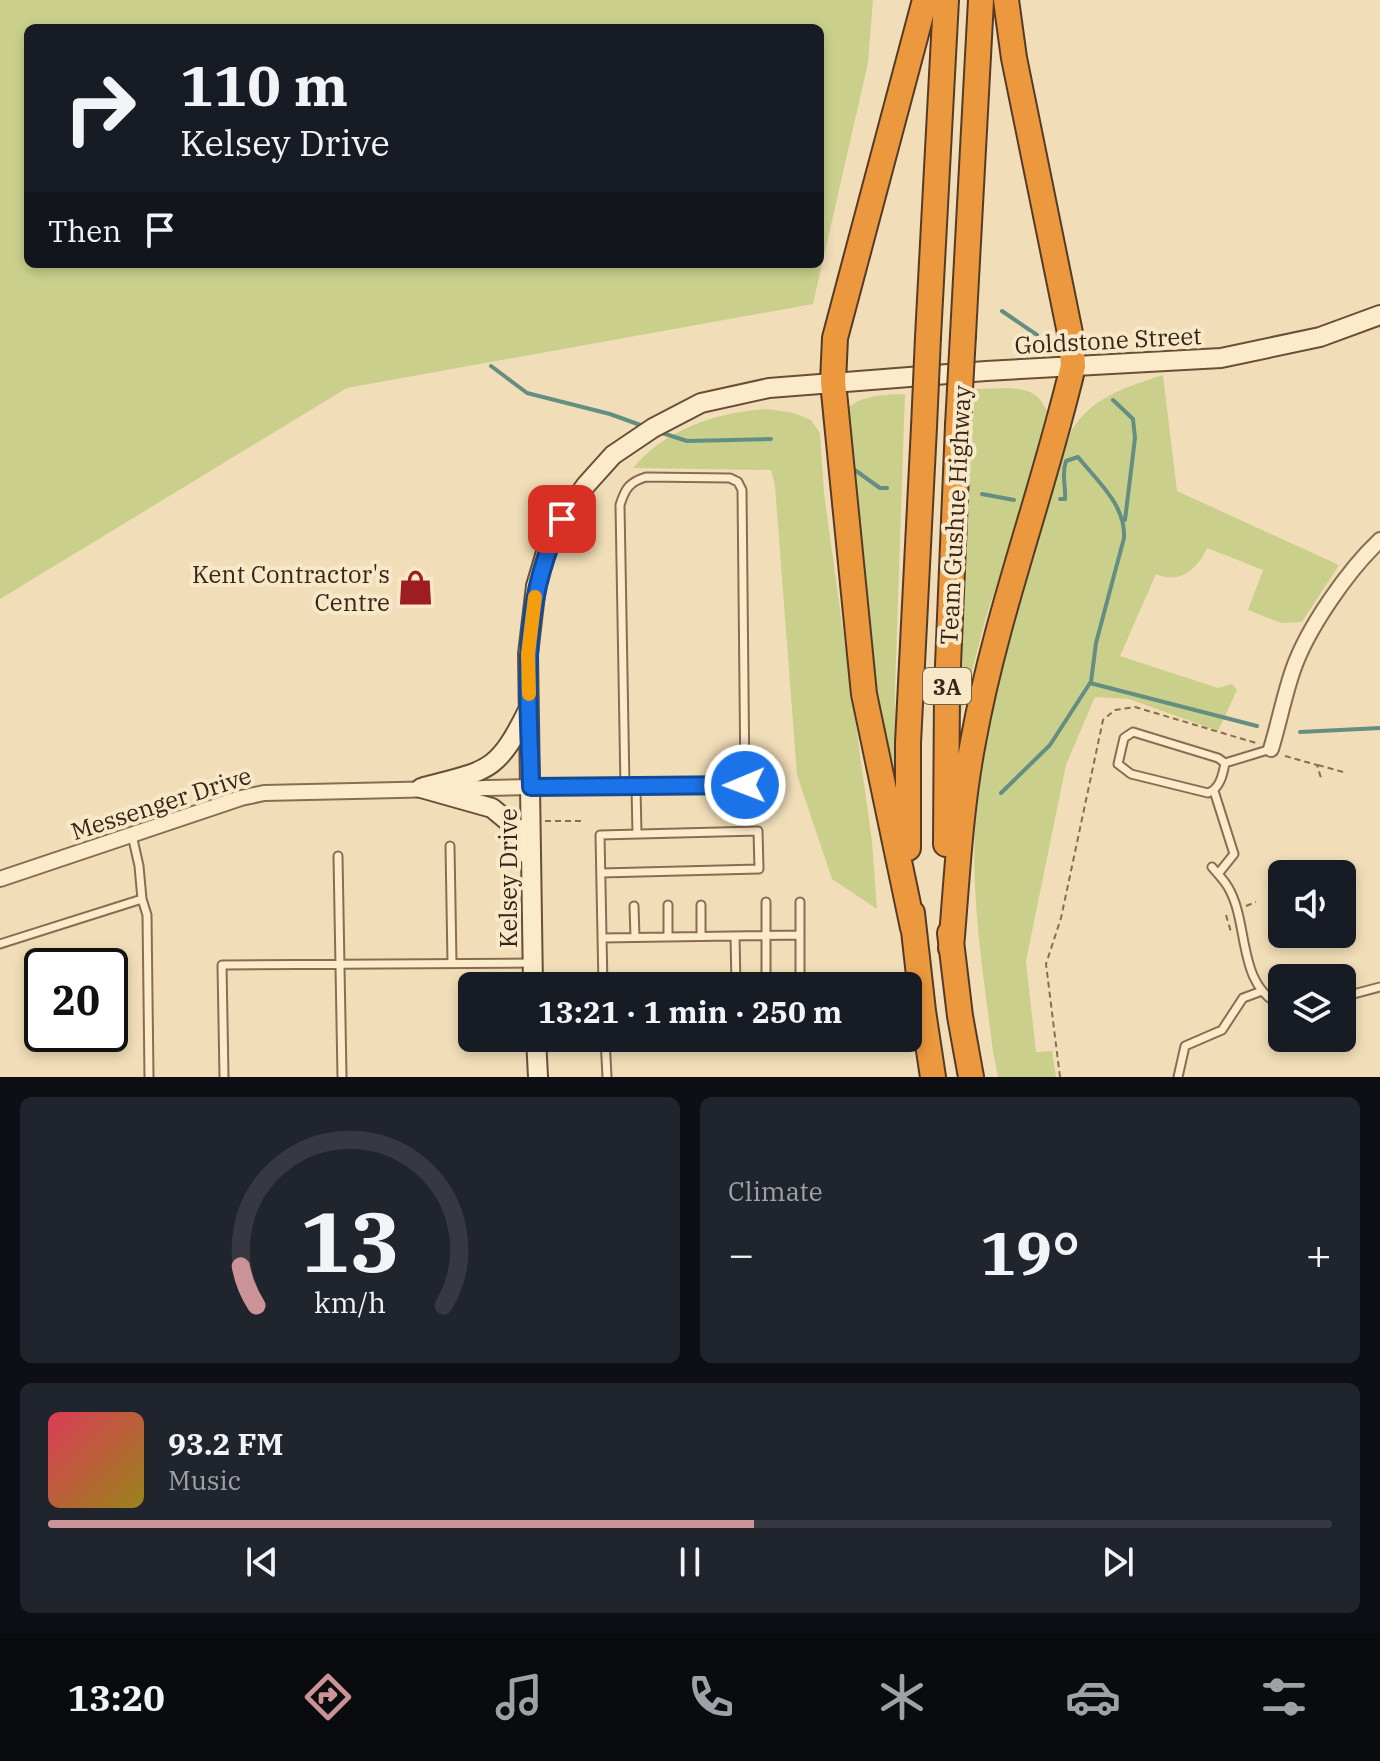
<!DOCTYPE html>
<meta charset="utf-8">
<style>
:root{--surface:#171b24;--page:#20242c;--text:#f1f3f6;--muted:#9ea1a6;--line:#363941;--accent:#cb9397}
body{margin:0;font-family:"IBM Plex Serif",serif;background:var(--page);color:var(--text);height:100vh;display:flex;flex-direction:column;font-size:30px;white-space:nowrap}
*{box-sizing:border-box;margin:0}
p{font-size:26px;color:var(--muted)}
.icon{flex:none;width:44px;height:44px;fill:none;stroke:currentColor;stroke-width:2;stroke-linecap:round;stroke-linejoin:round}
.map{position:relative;height:1077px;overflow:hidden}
.details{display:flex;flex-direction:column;gap:20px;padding:20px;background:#0d0f14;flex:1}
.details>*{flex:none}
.banner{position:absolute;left:24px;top:24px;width:800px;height:244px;border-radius:12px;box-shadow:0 4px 12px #0003;background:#171b24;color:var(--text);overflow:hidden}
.fabs{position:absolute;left:1268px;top:860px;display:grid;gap:16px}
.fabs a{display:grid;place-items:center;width:88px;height:88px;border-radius:12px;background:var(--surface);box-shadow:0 4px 12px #0003;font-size:40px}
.speed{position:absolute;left:24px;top:948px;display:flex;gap:16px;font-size:40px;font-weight:700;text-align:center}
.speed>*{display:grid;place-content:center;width:104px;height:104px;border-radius:50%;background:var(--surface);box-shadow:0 4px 12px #0003;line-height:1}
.speed .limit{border:4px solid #111;border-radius:12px;background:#fff;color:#111}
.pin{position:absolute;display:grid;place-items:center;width:68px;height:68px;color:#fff;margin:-34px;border-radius:16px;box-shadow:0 4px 12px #0006}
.me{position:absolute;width:88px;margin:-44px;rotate:269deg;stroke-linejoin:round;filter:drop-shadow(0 0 6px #0008)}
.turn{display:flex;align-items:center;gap:28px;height:168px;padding:0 24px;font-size:36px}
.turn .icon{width:104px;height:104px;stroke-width:2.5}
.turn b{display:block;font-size:56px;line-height:68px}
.then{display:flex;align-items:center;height:76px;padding:0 24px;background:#0003;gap:16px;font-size:30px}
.big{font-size:60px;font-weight:800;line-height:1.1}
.details .card{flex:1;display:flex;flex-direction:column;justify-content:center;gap:12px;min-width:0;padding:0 28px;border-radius:12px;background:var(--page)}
.details .dial{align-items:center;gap:0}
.dial svg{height:208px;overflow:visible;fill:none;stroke:var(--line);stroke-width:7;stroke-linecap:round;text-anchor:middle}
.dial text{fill:var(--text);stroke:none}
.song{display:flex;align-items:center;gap:24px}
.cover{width:96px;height:96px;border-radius:12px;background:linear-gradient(135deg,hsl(350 70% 55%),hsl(50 70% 35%))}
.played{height:8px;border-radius:4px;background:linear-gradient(90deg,var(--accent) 55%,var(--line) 55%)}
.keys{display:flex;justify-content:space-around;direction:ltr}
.heat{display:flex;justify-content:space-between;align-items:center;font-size:44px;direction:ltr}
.details .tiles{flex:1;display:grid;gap:20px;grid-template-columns:1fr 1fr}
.card:last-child{grid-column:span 2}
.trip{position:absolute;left:458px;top:972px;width:464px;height:80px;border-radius:12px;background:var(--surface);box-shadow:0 4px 12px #0003;font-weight:800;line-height:80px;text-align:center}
.dock{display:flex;height:128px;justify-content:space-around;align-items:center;background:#090b0e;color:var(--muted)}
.dock .icon{width:56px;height:56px}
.dock .on{color:var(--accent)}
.dock b{font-size:36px;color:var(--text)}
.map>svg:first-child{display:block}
.green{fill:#cad08c;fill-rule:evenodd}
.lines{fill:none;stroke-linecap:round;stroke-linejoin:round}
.stream{stroke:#658e82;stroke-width:4}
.service-casing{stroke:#886d52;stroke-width:11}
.minor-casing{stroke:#886d52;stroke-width:18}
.secondary-casing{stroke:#6a4e36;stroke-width:22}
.motorway-casing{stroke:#553b27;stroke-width:28}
.path{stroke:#886d52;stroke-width:2;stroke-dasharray:6 4;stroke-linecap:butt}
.service{stroke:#fcebcb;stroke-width:7}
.minor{stroke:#fcebcb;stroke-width:14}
.secondary{stroke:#fcebcb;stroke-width:18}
.motorway{stroke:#eb983e;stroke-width:24}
.motorway-bridge-casing{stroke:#553b27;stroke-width:28;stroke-linecap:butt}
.motorway-bridge{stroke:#eb983e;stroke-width:24}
.route-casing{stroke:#114b97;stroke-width:20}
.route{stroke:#1a73e8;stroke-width:14}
.slow{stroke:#f59e0b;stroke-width:14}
.labels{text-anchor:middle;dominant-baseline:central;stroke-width:8;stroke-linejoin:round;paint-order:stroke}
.shield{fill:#f8e8c8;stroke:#70604e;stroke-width:2}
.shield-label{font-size:22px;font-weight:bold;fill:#362519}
.street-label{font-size:24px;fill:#362519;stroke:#f8e8c8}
.poi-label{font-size:24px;fill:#362519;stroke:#f8e8c8;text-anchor:end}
</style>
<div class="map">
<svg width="1380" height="1077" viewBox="0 0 1380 1077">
<rect width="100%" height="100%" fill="#f1deb8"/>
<path class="green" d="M0,0H873L868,63L813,304L347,388L0,599ZM820,28V264H28V28Z
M1163,375L1177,491L1339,565L1302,622L1281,623L1248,610L1263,570L1207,548C1198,569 1179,585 1156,574L1120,656L1218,688L1232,684L1237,690L1218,731L1129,699L1095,697L1066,765L1026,961L1036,1052L1052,1051L1056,1077H998L993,1052C984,978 971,902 975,827C982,690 1033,562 1071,431C1092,397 1126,387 1163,375Z
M1010,388C1030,390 1038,392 1047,411L1005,561L986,617L958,725L966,521L975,389Z
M905,394L895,689L896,830L883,751L840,415C858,395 879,395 905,394Z
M767,409L794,413L811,420L820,433L824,493L872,841L877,909L832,879L797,775L775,486L771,470L633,468C665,429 717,412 767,409Z"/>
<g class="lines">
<path class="stream" d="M1002,311L1037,335
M491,366L527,393L610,414L643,426
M1113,400L1133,419L1135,438L1125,520
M659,432L687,441L771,439
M852,468L880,488H887
M982,494L1014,500
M1060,499H1065C1066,484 1061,475 1066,461L1078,457C1097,481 1126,505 1124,538L1096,643L1091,682
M1300,732L1380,728
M1001,793L1050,745L1090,683L1257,726"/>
<defs>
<path id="service" d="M1225,763C1223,774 1220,789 1208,793L1131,774L1118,764L1124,738L1133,732L1218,758L1225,763L1271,749
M531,787L745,785L742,490L738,482L730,478L646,477C629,482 625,489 620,505L625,787
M636,787L637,834
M1214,791L1234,854L1218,874
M450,846L452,963
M338,856L342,1077
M1212,867C1217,873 1224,880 1228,887C1250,924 1236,985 1282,1006
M601,873L759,869L758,831L600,835L603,986
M142,899L147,915L149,1077
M766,902V986
M668,905V936
M701,905V936
M634,906L635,937
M735,936L736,986
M602,938L800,935
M0,944L142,899L139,866L132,835
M800,986V902
M1342,997L1380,987
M605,1038L607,1077
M539,1047L737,1038
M224,1077L222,965L532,963
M1178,1077L1185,1046L1222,1030L1243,998L1262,991"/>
<path id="minor" d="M1271,749C1279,723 1284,696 1293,670C1307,629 1348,570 1380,540
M0,879L241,798L264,793L531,787"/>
<path id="secondary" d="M424,787C488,770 497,773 528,710
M421,788L492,808L515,827L528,855
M533,986L528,654L536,586L547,549L562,519L586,485L613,455L653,428L701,403L769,388L986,371L1221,358L1320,337L1380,315
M536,1038L538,1077"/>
<path id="motorway" d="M963,335L981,0
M928,337L946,0
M946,844L947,689L958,425
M908,848V743L924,427
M912,913L923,1011L933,1077
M913,928L864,694L833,382L835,338L925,0
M950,933L960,1016L971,1077
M951,948C957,879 960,810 973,742C996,615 1043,493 1073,366L1071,338L1014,58L1006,0"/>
</defs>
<use href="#service" class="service-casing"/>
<use href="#minor" class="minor-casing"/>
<use href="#secondary" class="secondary-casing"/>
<use href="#motorway" class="motorway-casing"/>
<path class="path" d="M1285,756L1317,765L1321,778
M1318,765L1343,772
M545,821H584
M1246,906L1256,902
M1226,915L1231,932
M1060,1077L1046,964L1061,918L1103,720L1115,710L1135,707L1256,743"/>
<use href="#service" class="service"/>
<use href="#minor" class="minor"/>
<use href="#secondary" class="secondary"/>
<use href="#motorway" class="motorway"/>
<defs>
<path id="motorway-bridge" d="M958,425L963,335
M924,427L928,337"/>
</defs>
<use href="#motorway-bridge" class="motorway-bridge-casing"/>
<use href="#motorway-bridge" class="motorway-bridge"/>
</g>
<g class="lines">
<defs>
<path id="route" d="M562,519C518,605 529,694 531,787L745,785"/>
</defs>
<use href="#route" class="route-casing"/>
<use href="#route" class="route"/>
<path class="slow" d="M529,694L528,654L535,597"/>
</g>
<defs>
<symbol id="shop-bare" viewBox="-9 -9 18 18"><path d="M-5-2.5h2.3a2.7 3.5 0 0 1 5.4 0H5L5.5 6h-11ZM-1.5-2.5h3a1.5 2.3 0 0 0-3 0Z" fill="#9c1d23" stroke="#f8e8c8" stroke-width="2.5" paint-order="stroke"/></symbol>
</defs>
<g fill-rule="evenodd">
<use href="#shop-bare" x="390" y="562" width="51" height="51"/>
</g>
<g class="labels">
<rect class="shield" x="923" y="668" width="48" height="36" rx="6"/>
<g class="shield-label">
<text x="947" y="686">3A</text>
</g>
<g class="street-label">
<text transform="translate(1108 340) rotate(-3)">Goldstone Street</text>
<text transform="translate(955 515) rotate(-87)">Team Gushue Highway</text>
<text transform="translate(161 803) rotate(-18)">Messenger Drive</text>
<text transform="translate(508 878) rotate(-90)">Kelsey Drive</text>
</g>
<g class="poi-label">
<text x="390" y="574">Kent Contractor's<tspan x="390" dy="28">Centre</tspan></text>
</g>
</g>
</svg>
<div class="fabs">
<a><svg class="icon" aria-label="sound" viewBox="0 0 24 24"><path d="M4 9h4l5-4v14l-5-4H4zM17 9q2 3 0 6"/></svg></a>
<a><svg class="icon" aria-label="layers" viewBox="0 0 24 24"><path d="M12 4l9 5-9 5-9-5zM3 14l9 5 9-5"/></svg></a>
</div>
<div class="speed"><div class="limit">20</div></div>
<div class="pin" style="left:562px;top:519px;background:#d93025"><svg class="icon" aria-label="arrive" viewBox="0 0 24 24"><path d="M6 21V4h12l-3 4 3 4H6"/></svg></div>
<svg class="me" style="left:745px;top:785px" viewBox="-20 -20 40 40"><circle r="17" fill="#1a73e8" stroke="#fff" stroke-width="3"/><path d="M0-11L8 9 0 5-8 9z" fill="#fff"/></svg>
<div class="trip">13:21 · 1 min · 250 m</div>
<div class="banner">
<div class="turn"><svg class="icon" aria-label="right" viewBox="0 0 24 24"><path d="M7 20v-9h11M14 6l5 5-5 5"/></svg><div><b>110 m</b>Kelsey Drive</div></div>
<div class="then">Then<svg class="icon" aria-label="arrive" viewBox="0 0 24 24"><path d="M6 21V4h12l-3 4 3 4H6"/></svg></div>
</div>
</div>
<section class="details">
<div class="tiles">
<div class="card dial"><svg viewBox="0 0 100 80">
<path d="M14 69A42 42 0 1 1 86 69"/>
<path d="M14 69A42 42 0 0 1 8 54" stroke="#cb9397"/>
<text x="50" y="56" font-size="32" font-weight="700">13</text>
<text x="50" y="72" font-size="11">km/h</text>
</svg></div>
<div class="card"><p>Climate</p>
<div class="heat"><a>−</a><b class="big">19°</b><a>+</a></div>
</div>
<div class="card">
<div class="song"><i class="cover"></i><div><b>93.2 FM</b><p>Music</p></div></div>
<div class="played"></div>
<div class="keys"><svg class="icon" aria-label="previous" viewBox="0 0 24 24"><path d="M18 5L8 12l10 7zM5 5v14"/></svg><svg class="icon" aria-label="pause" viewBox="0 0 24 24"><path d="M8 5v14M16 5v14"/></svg><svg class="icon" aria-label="next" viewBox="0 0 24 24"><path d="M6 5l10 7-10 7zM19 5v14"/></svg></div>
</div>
</div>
</section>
<nav class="dock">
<b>13:20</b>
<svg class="icon on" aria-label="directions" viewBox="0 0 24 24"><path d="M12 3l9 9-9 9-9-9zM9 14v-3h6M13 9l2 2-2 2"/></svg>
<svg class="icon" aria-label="music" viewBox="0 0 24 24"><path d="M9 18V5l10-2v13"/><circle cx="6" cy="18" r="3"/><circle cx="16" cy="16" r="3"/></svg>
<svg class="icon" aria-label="phone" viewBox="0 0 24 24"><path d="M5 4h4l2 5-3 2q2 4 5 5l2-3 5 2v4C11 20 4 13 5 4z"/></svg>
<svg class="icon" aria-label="climate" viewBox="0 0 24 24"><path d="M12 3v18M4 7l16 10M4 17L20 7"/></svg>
<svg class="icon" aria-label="car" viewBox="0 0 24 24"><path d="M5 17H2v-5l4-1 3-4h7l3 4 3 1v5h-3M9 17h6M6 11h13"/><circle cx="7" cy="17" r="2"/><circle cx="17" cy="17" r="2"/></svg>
<svg class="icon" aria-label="filters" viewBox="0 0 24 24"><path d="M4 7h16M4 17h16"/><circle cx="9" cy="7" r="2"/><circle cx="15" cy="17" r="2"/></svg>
</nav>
